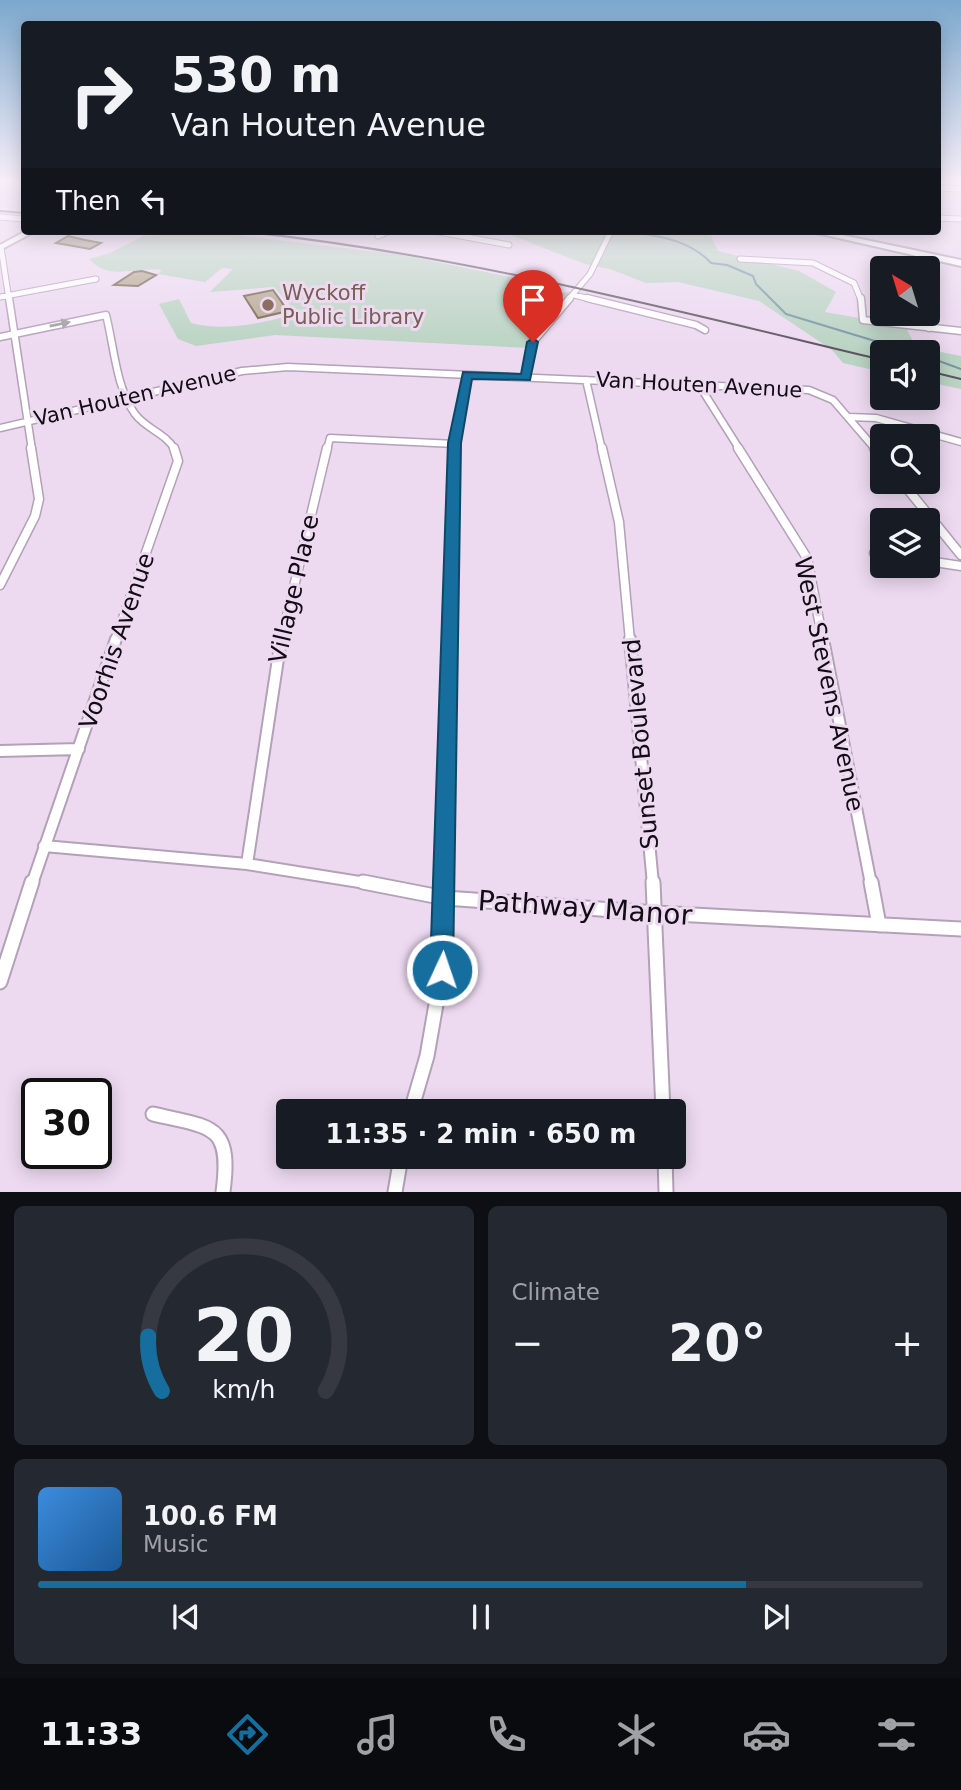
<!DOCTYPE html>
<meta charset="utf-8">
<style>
:root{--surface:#171b24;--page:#242831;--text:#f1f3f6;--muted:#9ea1a6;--line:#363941;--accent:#156e9d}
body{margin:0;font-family:"DejaVu Sans",sans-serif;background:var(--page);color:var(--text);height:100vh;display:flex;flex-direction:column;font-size:26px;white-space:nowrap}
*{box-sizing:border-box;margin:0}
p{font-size:23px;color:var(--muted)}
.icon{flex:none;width:38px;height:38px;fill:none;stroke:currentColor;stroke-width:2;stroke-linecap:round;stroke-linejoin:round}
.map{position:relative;height:1192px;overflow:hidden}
.details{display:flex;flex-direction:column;gap:14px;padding:14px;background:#0d0f14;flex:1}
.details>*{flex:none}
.hud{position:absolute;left:21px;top:21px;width:920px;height:214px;border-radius:7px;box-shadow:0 4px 18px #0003;background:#171b24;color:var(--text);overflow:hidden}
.needle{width:46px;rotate:322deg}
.buttons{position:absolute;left:870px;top:256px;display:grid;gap:14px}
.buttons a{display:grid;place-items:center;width:70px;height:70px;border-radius:7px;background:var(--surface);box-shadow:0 4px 18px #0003;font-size:35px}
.speed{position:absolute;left:21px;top:1078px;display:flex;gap:14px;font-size:35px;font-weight:700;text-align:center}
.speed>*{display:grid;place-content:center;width:91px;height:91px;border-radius:50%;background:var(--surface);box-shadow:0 4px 18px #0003;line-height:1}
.speed .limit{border:4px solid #111;border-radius:10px;background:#fff;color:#111}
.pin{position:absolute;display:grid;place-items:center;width:60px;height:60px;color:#fff;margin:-72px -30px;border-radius:50% 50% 50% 0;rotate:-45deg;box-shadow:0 0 7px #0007}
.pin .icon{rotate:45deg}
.me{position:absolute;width:77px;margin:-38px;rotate:3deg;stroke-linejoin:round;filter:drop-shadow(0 0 5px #0008)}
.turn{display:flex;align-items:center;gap:24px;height:147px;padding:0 35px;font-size:32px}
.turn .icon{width:91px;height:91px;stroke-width:2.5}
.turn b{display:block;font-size:49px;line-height:60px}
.then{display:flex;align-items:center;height:66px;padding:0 35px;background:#0003;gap:14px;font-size:26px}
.big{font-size:52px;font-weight:800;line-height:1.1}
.details .card{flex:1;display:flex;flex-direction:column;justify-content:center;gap:10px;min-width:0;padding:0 24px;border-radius:10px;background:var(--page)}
.details .dial{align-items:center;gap:0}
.dial svg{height:182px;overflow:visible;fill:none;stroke:var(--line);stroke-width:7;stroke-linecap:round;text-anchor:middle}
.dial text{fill:var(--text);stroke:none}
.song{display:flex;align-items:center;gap:21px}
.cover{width:84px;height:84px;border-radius:10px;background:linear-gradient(135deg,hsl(210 70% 55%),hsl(210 70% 35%))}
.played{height:7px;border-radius:4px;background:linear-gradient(90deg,var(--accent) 80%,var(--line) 80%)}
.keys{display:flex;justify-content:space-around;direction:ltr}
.heat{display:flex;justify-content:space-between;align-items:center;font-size:38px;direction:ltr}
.details .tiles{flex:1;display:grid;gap:14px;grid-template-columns:1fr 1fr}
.card:last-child{grid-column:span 2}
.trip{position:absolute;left:276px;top:1099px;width:410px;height:70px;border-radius:7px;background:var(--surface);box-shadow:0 4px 18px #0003;font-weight:800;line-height:70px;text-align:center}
.dock{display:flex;height:112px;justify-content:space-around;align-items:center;background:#090b0e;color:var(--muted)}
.dock .icon{width:49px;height:49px}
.dock .current{color:var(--accent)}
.dock b{font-size:32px;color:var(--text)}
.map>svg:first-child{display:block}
.built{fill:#e3cbe9}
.green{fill:#bad4c3}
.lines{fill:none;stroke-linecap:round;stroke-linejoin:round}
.stream{stroke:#7895a5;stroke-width:2}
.building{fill:#b5a68e;stroke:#6e604a;stroke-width:2}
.minor-far4-casing{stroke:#b3a1b7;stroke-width:7}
.minor-far3-casing{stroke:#b3a1b7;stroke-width:9}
.minor-far2-casing{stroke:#b3a1b7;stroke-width:11}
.minor-far1-casing{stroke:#b3a1b7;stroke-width:14}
.minor-casing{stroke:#b3a1b7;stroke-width:17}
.primary-casing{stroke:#b3a1b7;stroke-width:4}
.minor-far4{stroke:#fff;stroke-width:5}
.minor-far3{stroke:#fff;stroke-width:6}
.minor-far2{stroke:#fff;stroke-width:8}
.minor-far1{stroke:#fff;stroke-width:10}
.minor{stroke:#fff;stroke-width:13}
.primary{fill:#fff;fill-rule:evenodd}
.rail{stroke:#5e5360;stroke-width:2}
.oneway{fill:#a09ea1}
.route{fill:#156e9d;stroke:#0e4866;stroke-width:2}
.education-dot{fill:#8d6e63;stroke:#eddaf1;stroke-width:2.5}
.labels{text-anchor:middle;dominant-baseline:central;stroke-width:6;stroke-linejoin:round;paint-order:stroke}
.far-education-label{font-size:21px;fill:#785e54;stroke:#eddaf1;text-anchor:start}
.far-street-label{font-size:21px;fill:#120c14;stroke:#eddaf1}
.street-label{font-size:24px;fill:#120c14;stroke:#eddaf1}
.near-street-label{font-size:28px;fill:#120c14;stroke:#eddaf1}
</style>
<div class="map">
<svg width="961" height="1192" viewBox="0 0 961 1192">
<rect width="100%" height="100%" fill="#eddaf1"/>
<path class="built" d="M0,181H24V209L0,207Z"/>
<path class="green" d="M500,231H709L718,251L799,271L836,292L825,312L905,326L916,347L961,356V389L928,382V352H882V372L843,363L832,350L759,301L678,282L646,283L610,269L585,264Z
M211,232L403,255L554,286L533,297L575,291L530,348L275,335L196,346L178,339L159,304L179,299L191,323C224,332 265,323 297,313L274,287L210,292L233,269L222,268L205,282L158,274L162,270C135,266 110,282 89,259L110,253L143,236Z"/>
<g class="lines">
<path class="stream" d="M626,231C657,236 689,239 711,263L727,265L753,276L756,284L786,314L911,352
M928,357L961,369"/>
</g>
<path class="building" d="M68,236L85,240L101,243L90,249L56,243Z
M142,271L156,275L138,286L114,285L134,272Z
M273,290L288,311L258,318L244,296Z"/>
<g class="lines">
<defs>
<path id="minor-far4" d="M938,188L961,189
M0,217L24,219
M938,218L961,219
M434,231L509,245
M378,236L390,231
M1,247L9,300
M917,254L919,268
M740,259L813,263L854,283L861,300
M574,295L594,300
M0,297L96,279
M568,300L590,274L611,231"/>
<path id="minor-far3" d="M9,298L32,450
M587,298L696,325L705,330
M861,298L863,320L961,331
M927,313L929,328
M0,337L106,315C114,346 116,388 135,414C146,429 166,433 175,450
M526,377L533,342L570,298
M586,380L602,450
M699,385L740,450
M849,417L876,418L961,442
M0,428L242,371L288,367L809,390L833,400L876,450
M327,450L330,438L455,444
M455,450L467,375"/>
<path id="minor-far2" d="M602,448L619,522L630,641
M738,448L807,558L823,641
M874,448L882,457
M901,481L961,555
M874,553L882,554
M928,561L961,566
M0,585L35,516L39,499L31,448
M115,641L178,461L174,448
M281,641L327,448
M450,641L455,448"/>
<path id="minor-far1" d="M630,639L653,884
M823,639L871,884
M0,751L79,749
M44,846L247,864L372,884
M247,864L281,639
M32,884L116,639
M444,884L450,639"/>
<path id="minor" d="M363,882L445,898L656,913L961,929
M653,882L663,1111
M871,882L879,925
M0,982L32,882
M411,1111L427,1056L442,970L444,882
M153,1114C212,1128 232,1123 223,1192
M665,1157L666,1192
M395,1192L401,1157"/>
<path id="primary" d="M26,231H36L0,250V245Z
M808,231H823L961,260V266Z"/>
</defs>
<use href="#minor-far4" class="minor-far4-casing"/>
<use href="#minor-far3" class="minor-far3-casing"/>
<use href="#minor-far2" class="minor-far2-casing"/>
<use href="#minor-far1" class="minor-far1-casing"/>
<use href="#minor" class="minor-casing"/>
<use href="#primary" class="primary-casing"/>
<use href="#minor-far4" class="minor-far4"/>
<use href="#minor-far3" class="minor-far3"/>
<use href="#minor-far2" class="minor-far2"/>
<use href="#minor-far1" class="minor-far1"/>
<use href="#minor" class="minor"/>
<use href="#primary" class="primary"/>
<path class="rail" d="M0,211L24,213
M239,231C458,254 669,309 882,360
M928,371L961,379"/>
</g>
<defs><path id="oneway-solid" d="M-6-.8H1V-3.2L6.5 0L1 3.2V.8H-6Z" transform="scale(1.75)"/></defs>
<use class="oneway" href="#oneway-solid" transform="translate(60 324) rotate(-12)"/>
<linearGradient id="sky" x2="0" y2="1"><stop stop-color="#7ba8cd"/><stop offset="0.52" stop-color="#f7eef9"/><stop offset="1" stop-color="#f7eef9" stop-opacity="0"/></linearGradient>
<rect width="961" height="348" fill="url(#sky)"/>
<path class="route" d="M533,338L538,342L530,380L472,379L461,443L453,970L450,978L442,981L434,978L430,970L448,443L463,372L521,374L527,342Z"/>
<circle class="education-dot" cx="268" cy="305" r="7"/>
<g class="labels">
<g class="far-education-label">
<text x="282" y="293">Wyckoff<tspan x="282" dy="24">Public Library</tspan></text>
</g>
<g class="far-street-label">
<text transform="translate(699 385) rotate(3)">Van Houten Avenue</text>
<text transform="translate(135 396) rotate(-13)">Van Houten Avenue</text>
</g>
<g class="street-label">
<text transform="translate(294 589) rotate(-77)">Village Place</text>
<text transform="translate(117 641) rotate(-71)">Voorhis Avenue</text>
<text transform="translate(829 684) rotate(78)">West Stevens Avenue</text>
<text transform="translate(641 744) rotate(-95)">Sunset Boulevard</text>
</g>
<g class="near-street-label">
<text transform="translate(585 908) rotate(4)">Pathway Manor</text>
</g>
</g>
</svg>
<div class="buttons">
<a><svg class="needle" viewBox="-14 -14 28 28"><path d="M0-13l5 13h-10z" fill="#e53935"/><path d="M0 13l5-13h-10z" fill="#9ea1a6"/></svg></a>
<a><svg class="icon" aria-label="sound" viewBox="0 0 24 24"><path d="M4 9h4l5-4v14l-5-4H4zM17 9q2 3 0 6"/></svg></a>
<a><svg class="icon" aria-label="search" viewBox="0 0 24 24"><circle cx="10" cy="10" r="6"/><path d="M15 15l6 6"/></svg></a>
<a><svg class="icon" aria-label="layers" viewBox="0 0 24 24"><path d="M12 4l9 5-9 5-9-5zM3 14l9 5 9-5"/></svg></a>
</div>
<div class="speed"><div class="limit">30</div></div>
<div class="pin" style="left:533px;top:342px;background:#d93025"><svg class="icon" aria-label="arrive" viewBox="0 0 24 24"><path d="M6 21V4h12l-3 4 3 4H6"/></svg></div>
<svg class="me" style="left:442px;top:970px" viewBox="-20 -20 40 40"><circle r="17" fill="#156e9d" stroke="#fff" stroke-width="3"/><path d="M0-11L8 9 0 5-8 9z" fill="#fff"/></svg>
<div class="trip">11:35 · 2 min · 650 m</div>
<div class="hud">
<div class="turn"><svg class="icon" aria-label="right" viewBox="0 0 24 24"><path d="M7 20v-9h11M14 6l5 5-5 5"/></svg><div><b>530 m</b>Van Houten Avenue</div></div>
<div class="then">Then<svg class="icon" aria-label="left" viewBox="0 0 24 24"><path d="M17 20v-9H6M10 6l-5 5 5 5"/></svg></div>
</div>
</div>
<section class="details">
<div class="tiles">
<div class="card dial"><svg viewBox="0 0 100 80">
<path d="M14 69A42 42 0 1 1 86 69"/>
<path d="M14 69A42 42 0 0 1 8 45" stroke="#156e9d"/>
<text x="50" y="56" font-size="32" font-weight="700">20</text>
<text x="50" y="72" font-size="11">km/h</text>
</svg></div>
<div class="card"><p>Climate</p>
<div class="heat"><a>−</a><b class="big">20°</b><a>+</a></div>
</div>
<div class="card">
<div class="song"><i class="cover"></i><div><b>100.6 FM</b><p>Music</p></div></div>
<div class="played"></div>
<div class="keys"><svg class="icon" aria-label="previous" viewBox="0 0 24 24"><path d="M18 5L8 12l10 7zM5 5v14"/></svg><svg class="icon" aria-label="pause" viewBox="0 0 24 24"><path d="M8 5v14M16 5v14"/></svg><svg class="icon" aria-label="next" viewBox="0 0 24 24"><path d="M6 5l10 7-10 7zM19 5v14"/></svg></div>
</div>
</div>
</section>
<nav class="dock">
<b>11:33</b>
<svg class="icon current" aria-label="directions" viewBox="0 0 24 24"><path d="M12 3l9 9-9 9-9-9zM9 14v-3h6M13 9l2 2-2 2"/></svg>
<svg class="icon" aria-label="music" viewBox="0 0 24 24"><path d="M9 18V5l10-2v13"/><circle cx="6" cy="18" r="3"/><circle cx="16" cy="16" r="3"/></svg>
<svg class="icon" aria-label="phone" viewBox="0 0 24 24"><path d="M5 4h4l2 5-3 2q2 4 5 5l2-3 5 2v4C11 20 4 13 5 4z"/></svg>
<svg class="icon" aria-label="climate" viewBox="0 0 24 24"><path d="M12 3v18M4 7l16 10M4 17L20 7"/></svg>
<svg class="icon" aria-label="car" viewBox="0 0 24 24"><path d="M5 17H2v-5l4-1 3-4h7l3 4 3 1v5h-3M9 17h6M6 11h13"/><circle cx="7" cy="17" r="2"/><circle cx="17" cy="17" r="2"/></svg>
<svg class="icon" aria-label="filters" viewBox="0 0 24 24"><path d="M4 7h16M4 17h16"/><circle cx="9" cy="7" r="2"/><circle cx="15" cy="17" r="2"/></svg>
</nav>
